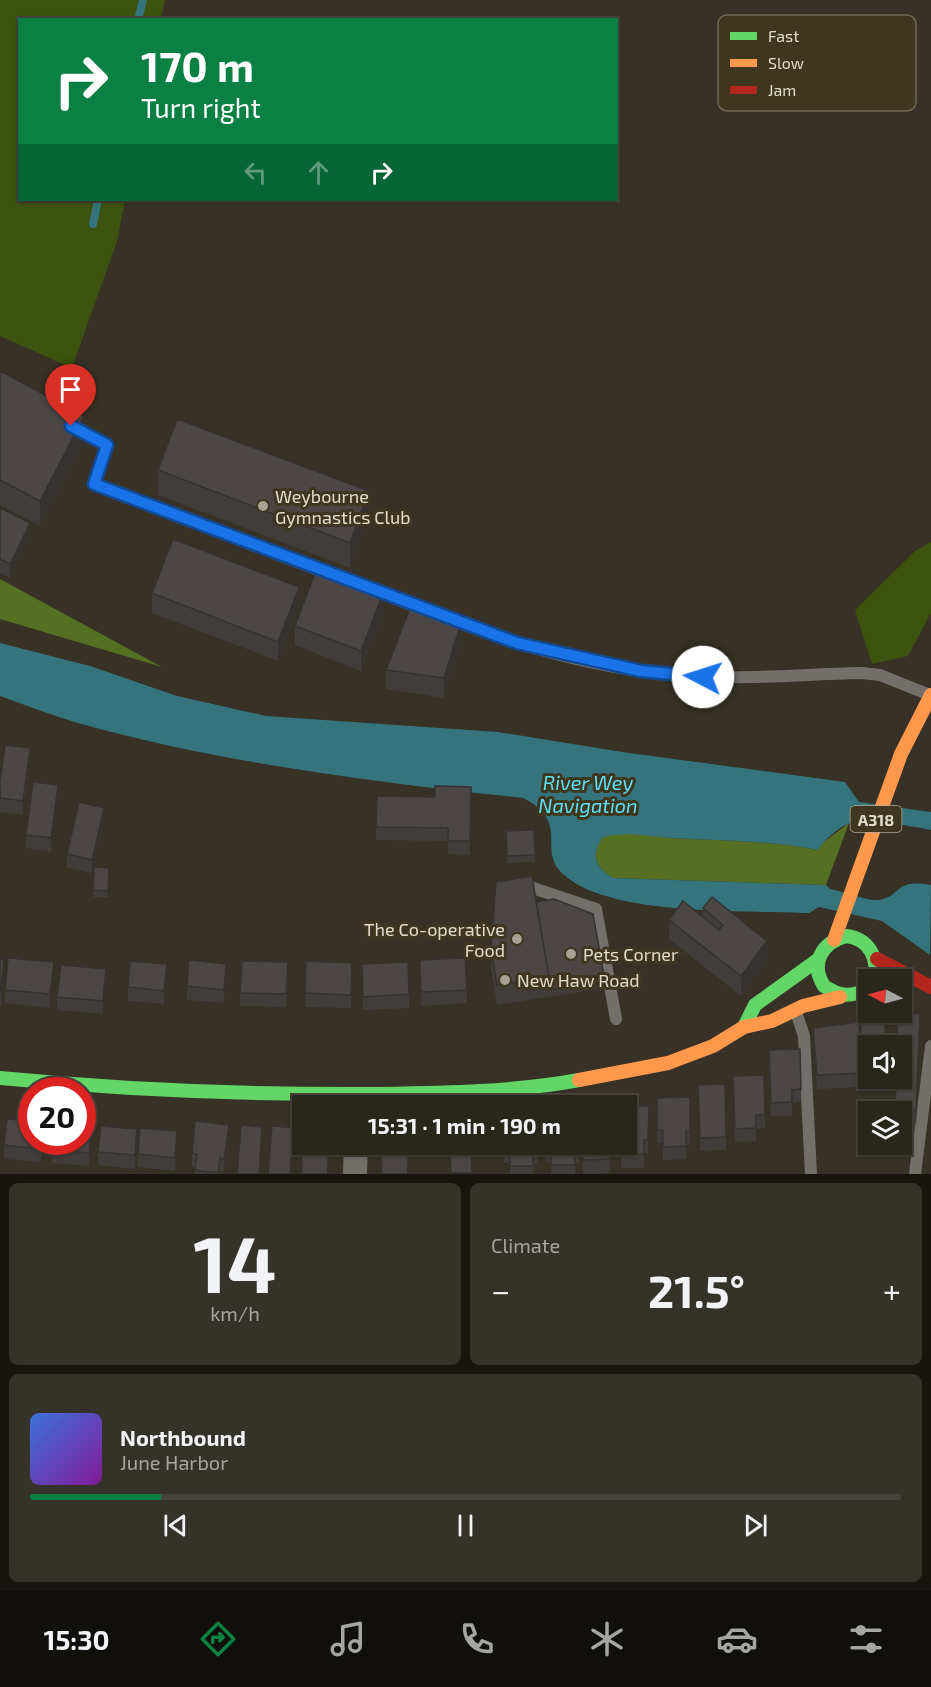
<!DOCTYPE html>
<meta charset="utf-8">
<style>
:root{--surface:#29261c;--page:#353229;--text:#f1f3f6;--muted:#a5a5a3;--line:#45433b;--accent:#0b8043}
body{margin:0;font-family:"Exo 2",sans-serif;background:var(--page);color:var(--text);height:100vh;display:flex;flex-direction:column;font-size:22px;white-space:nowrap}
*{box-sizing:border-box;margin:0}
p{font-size:20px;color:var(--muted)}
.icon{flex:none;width:33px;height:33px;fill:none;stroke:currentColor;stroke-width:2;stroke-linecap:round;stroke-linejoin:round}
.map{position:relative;height:1174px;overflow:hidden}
.side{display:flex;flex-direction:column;gap:9px;padding:9px;background:#17150f;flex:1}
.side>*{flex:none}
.top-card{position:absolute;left:18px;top:18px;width:600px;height:183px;border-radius:0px;box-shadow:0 2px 4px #0004,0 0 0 2px var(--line);background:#0b8043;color:#fff;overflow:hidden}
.needle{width:39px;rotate:276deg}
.fabs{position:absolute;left:858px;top:969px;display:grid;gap:12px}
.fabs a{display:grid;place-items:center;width:54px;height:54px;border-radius:0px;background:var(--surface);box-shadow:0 2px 4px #0004,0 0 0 2px var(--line);font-size:30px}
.speed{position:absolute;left:18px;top:1077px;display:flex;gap:12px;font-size:30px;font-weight:700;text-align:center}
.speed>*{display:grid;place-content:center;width:78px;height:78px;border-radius:50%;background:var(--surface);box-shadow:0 2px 4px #0004,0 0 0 2px var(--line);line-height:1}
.speed .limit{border:9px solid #d22;background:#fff;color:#111}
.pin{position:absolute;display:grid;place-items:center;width:51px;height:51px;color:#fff;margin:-62px -26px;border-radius:50% 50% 50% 0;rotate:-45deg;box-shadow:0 0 6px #0007}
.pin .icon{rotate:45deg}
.me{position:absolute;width:66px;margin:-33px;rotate:275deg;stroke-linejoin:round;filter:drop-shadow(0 0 4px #0008)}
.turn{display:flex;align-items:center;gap:21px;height:126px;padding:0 24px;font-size:27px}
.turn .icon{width:78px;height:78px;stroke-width:2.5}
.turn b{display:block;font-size:42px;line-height:51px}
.lanes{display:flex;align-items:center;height:57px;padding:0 24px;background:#0003;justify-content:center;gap:30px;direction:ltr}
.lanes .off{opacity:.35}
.big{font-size:45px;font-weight:700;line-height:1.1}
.side .widget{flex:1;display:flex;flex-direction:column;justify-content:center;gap:9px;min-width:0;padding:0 21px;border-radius:9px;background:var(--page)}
.side .dial{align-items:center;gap:0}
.dial b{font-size:78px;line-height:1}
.song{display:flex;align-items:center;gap:18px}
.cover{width:72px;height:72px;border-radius:9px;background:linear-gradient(135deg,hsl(220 70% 55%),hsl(290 70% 35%))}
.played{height:6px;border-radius:3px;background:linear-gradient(90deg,var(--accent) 15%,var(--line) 15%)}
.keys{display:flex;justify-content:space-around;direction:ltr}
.heat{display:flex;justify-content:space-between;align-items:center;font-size:33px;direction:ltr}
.side .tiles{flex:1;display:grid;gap:9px;grid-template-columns:1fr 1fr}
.widget:last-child{grid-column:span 2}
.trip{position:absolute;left:292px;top:1095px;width:345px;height:60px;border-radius:0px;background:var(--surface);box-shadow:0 2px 4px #0004,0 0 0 2px var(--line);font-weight:700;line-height:60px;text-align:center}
.tabs{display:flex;height:96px;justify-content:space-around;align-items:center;background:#100f0b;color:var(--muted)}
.tabs .icon{width:42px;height:42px}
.tabs .current{color:var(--accent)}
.tabs b{font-size:27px;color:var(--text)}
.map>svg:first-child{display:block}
.green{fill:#3d530f}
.forest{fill:#556f23}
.water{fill:#35747d}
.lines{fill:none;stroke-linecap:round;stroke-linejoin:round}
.stream{stroke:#35747d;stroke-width:8}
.lane{stroke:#736f6b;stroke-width:12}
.street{stroke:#736f6b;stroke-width:24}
.fast{stroke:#63d668;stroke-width:14}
.slow{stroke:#ff974d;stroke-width:14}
.jam{stroke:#b3261e;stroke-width:14}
.wall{fill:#413d3b}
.shaded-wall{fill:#353230}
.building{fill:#4c4745;stroke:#353230;stroke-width:1.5}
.route-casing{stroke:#114b97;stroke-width:15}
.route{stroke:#1a73e8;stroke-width:10}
.poi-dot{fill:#a6a193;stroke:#3e361e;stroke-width:2}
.labels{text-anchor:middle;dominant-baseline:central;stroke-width:6;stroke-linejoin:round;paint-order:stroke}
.shield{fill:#3e361e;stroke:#b0ab99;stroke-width:1.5}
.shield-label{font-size:16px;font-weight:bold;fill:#e1ddce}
.poi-label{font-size:18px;fill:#e1ddce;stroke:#3e361e;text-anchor:start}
.water-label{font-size:20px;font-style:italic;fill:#5be2f5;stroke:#3e361e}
.key{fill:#3e361e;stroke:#6f6853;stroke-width:1.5}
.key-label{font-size:16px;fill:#e1ddce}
</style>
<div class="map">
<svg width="931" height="1174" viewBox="0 0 931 1174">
<rect width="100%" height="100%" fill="#373225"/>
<path class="green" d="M0,0H165L161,19L20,20V200H125L117,241L72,368L0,336Z
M931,542V613L908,656L872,664L855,610L915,551Z"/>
<path class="forest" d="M0,579L162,667L0,619Z
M849,823L826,885L613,878C595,866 590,856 603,836C627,831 647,836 671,838C721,841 770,840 818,850L821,844Z"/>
<path class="water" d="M0,643L90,666L177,696L266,716L498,732L622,752L845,782L859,802L931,812V830C912,826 869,819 850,823C840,826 822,842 818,850C770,840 721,841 671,838C647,836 627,831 603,837C590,856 595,866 613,878L826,885L830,889C842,891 867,901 878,900C902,897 893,878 931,885L930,955L882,921L819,907L809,913C747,910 609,917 563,874C536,849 572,823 523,798C376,782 220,763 78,723C51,715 26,705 0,696Z"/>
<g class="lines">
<path class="stream" d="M138,20L143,0
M93,224L98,200"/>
<path class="lane" d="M70,426L107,445L94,484L331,575
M370,589L427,611
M449,619C529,650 616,673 701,677C754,679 808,674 861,673L880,675L930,695
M524,885L596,909L616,1019
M796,1012L804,1036L811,1174
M915,1174L931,1046"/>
<path class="street" d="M355,1174L356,1144"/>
<path class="fast" d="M868,989C851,997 840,997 824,986C810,964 821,943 846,936C870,939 878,958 875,980
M744,1027L755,1005L819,959
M0,1078C126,1090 252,1095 379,1094C443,1093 515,1092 579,1080"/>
<path class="slow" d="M834,940L901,754L931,695
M579,1080L668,1063L713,1046L744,1027L772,1021L803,1006L840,997"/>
<path class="jam" d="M877,959L931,987"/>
</g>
<path class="wall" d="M0,371L84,441L40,526L0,505Z
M158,470L369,516L350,568L158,495Z
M0,508L30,536L10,578L0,573Z
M152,593L299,606L278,661L152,613Z
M385,607L361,671L295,645V626Z
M462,639L444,698L386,689V670Z
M30,762L23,815L0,812V781Z
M471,787L470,855L448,854V841L376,840V827L435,797Z
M58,799L51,852L26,848V835Z
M104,821L92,873L67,868V854Z
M534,830L535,862L507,863L506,831Z
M94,867L109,868L108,897H93Z
M536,902L605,981V988L497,1005L491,969V950Z
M703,908L767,961L741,996L669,939V920L703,917Z
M0,959L4,973L1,1005H0Z
M420,960L467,990V1003L421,1006Z
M362,964L409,994V1008L363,1010Z
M54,975L50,1008L5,1003V990Z
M288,975L286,1007L240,1006V993Z
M352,976L351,1008L305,1007V993Z
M226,977L224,1003L187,1000V986Z
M167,978L164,1004L128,1001V987Z
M106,982L103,1014L57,1010V997Z
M861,1004L885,1035L897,1036L920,1028L916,1124H902V1112H895L896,1078L902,1046H868V1072H861Z
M859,1022L860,1087L817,1089L813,1028Z
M769,1050L801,1089V1102L792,1103V1116H771Z
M733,1076L765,1115V1128L756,1129V1141L735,1142Z
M698,1085L726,1137V1150L700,1151Z
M690,1097V1145H686V1159L663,1160V1143H657V1098Z
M649,1106L648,1153H644V1168H621V1151H615V1144H627Z
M229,1139L224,1172L220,1171V1174H195V1167L192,1166V1153Z
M91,1140L89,1166L52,1163V1149Z
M32,1142H43L41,1162L4,1159V1145Z
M137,1142L135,1169L98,1165V1152Z
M504,1144H537V1164H533V1174H510V1162L504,1163Z
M546,1144H579V1163L575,1164V1174H551V1162H546Z
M582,1144H609L610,1173L583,1174Z
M177,1145L175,1171L138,1167V1154Z"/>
<path class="shaded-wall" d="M84,416V441L40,526V501Z
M369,491V516L350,568V543Z
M30,523V536L10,578V564Z
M299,587V606L278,661V642Z
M385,588V607L361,671V651Z
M462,619V639L444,698V678Z
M30,748V762L23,815V801Z
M58,785V799L51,852V838Z
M104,808V821L92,873V860Z
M767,941V961L741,996V976Z
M4,959V973L1,1005V991Z
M54,962V975L50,1008V994Z
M167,964V978L164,1004V991Z
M226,964V977L224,1003V990Z
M106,969V982L103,1014V1001Z
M920,1014V1028L916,1124V1111Z
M229,1125V1139L224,1172V1159Z
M91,1126V1140L89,1166V1153Z
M262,1127V1140L260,1174H259Z
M294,1128V1141L291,1174H290Z
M137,1129V1142L135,1169V1155Z
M177,1131V1145L175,1171V1158Z
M42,1142H43L41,1162V1149Z"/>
<path class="building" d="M0,371L84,416L40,501L0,480Z
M177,419L369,491L350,543L158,470Z
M0,508L30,523L10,564L0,559Z
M173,539L299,587L278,642L152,593Z
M319,563L385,588L361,651L295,626Z
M412,603L462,619L444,678L386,670Z
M5,745L30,748L23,801L0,798V781Z
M33,782L58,785L51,838L26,835Z
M435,786L471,787L470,841H448V828L376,827L377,796L435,797Z
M79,802L104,808L92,860L67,854Z
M534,830L535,855L507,856L506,831Z
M94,867L109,868L108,891L93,890Z
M532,876L549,977L497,985L491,950L496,882Z
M712,897L767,941L741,976L669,920L683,901L719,930L723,925L703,908Z
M554,899L593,914L605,981L549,990V977L536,902Z
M8,958L54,962L50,994L5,990Z
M465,958L467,990L421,992L420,960Z
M0,959H4L1,991H0Z
M189,960L226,964L224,990L187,986Z
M130,961L167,964L164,991L128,987Z
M242,961L288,962L286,994L240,993Z
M306,961L352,963L351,995L305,993Z
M408,962L409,994L363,997L362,964Z
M61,965L106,969L103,1001L57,997Z
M861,1004H868V1012H885V1035L897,1036L898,1013L920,1014L916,1111L895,1110L896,1078H902V1046H868V1059H861Z
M859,1022L860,1073L817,1075L813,1028Z
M800,1049L801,1089L792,1090V1102L771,1103L769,1050Z
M764,1075L765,1115H756V1128L735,1129L733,1076Z
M725,1084L726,1137L700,1138L698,1085Z
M690,1097V1131H686V1146L663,1147V1130H657V1098Z
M627,1106H649L648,1139L644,1140V1154L621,1155V1144H627Z
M7,1119L32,1121V1142H42L41,1149L4,1145Z
M195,1121L229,1125L224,1159L220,1158L218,1173L195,1170L197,1154L192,1153Z
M82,1125L91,1126L89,1153L52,1149L53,1142H82Z
M241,1125L262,1127L259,1174H237Z
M101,1126L137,1129L135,1155L98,1152Z
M272,1126L294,1128L290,1174H268Z
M140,1128L177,1131L175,1158L138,1154Z
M303,1137V1144H328V1174H302L301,1138Z
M381,1144H408V1174H382Z
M450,1144H471L472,1173H451Z
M504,1144H537V1151H533V1166H510V1149H504Z
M546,1144H579V1150H575V1165H551V1148H546Z
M583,1144H609L610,1159L583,1160Z"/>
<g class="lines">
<defs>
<path id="route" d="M71,426L107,445L94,484L517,643L641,671L703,677"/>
</defs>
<use href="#route" class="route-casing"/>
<use href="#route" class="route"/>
</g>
<g class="poi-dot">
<circle cx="263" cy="506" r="6"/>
<circle cx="517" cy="939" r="6"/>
<circle cx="571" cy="954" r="6"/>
<circle cx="505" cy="980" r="6"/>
</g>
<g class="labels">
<rect class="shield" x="850.5" y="806" width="51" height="26" rx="4.5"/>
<g class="shield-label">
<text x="876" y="819">A318</text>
</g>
<g class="poi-label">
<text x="275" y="496">Weybourne<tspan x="275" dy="21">Gymnastics Club</tspan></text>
<text x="505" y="929" text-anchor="end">The Co-operative<tspan x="505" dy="21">Food</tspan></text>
<text x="583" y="954">Pets Corner</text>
<text x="517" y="980">New Haw Road</text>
</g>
<g class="water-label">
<text x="588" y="782">River Wey<tspan x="588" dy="23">Navigation</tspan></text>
</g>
</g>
<rect x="718" y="15" width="198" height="96" rx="9" class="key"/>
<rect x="730" y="32" width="27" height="8" fill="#63d668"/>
<rect x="730" y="59" width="27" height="8" fill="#ff974d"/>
<rect x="730" y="86" width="27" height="8" fill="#b3261e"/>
<g class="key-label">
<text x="768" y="42">Fast</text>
<text x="768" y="69">Slow</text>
<text x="768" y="96">Jam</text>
</g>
</svg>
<div class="fabs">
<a><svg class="needle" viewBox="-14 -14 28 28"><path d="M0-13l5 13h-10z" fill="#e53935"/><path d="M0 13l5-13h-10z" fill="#a5a5a3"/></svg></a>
<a><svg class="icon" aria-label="sound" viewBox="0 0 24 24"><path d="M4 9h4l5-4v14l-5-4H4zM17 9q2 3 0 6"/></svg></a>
<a><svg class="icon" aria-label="layers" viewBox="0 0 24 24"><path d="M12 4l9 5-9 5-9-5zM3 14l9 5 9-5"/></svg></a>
</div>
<div class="speed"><div class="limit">20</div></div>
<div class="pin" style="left:71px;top:426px;background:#d93025"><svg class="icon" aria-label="arrive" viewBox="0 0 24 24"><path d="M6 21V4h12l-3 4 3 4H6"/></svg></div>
<svg class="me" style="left:703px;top:677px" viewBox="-20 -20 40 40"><circle r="19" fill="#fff"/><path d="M0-13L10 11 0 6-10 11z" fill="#1a73e8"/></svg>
<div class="trip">15:31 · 1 min · 190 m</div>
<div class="top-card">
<div class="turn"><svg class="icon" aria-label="right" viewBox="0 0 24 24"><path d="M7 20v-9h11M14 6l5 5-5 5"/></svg><div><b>170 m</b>Turn right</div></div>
<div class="lanes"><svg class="icon off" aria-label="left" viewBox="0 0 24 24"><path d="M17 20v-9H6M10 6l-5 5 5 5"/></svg><svg class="icon off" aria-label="ahead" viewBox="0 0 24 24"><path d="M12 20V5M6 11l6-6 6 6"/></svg><svg class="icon" aria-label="right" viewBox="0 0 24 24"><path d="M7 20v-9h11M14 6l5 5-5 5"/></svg></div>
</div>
</div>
<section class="side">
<div class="tiles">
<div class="widget dial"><b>14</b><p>km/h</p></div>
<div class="widget"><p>Climate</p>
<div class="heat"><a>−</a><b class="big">21.5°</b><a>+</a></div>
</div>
<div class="widget">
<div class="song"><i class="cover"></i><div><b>Northbound</b><p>June Harbor</p></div></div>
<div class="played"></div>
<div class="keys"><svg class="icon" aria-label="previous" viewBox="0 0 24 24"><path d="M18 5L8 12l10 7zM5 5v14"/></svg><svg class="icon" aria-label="pause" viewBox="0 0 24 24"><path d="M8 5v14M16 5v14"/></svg><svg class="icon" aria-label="next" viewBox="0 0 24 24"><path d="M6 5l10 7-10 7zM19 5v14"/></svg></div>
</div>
</div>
</section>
<nav class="tabs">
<b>15:30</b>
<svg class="icon current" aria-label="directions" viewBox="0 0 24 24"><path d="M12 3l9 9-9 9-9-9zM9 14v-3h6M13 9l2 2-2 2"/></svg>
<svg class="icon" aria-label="music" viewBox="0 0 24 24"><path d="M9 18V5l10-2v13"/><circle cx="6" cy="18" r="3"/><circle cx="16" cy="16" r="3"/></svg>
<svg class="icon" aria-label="phone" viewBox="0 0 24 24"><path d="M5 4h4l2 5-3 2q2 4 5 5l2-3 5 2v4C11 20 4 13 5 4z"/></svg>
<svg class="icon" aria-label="climate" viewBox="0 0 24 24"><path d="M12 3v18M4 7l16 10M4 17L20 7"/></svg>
<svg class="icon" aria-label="car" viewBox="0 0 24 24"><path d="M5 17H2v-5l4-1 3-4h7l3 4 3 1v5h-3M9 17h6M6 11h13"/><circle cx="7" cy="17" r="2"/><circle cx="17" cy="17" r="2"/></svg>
<svg class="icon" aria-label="filters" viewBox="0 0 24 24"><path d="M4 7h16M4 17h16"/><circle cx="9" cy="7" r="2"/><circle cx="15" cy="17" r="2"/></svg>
</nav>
